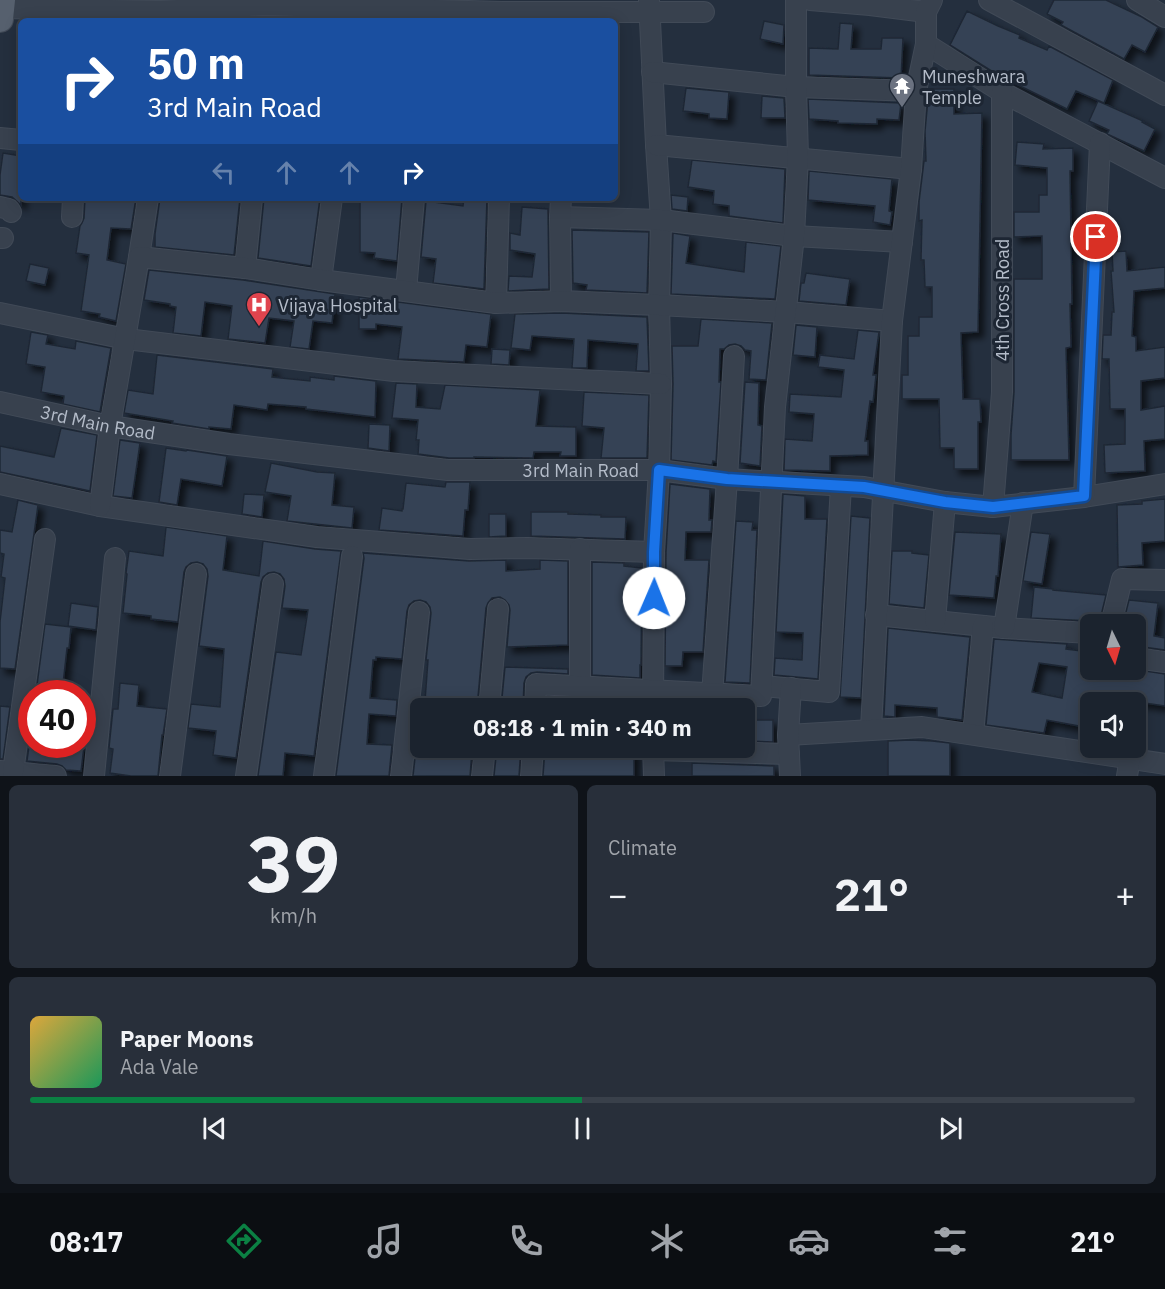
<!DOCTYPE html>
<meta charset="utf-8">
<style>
:root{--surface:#1b232e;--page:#282f3a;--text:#f1f3f6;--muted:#a0a4aa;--line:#39404a;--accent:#0b8043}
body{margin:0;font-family:"IBM Plex Sans",sans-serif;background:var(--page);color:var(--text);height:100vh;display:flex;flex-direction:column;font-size:22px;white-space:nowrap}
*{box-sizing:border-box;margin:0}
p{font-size:20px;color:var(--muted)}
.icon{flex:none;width:33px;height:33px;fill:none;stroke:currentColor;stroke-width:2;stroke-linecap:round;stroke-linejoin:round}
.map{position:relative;height:776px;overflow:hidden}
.sheet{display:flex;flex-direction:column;gap:9px;padding:9px;background:#0f1319;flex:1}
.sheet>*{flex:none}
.hud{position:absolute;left:18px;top:18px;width:600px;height:183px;border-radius:9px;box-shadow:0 3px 15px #0003,0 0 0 2px var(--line);background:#1a4fa0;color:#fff;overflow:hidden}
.needle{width:39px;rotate:175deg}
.controls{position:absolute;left:1080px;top:614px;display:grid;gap:12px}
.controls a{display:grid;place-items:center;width:66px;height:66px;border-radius:9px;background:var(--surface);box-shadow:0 3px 15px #0003,0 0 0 2px var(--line);font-size:30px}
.speed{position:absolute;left:18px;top:680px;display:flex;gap:12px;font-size:30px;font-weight:700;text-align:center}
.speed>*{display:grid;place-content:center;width:78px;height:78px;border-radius:50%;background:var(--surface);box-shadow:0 3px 15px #0003,0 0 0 2px var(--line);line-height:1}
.speed .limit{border:9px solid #d22;background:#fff;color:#111}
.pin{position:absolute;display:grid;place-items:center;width:51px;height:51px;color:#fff;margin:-26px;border:3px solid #fff;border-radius:50%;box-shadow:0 2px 6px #0007}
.me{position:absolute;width:66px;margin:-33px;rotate:1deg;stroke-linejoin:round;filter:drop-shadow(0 0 4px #0008)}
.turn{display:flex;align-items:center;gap:21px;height:126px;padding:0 30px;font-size:27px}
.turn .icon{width:78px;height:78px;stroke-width:2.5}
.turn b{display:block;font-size:42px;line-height:51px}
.lanes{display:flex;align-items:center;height:57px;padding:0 30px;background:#0003;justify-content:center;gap:30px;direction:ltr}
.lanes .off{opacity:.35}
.big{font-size:45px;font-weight:700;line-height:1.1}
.sheet .tile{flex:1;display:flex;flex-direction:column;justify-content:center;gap:9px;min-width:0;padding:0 21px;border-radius:9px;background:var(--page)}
.sheet .dial{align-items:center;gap:0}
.dial b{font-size:78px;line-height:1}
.song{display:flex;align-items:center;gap:18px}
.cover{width:72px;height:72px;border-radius:9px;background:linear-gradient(135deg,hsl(40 70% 55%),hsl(150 70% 35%))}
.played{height:6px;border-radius:3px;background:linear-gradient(90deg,var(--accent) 50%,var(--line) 50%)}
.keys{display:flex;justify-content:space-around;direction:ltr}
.heat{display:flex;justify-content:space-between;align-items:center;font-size:33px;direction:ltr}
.sheet .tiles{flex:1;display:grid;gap:9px;grid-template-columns:1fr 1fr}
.tile:last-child{grid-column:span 2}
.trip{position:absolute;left:410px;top:698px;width:345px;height:60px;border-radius:9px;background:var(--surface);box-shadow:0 3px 15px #0003,0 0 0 2px var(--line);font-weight:700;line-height:60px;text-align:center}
.tabs{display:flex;height:96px;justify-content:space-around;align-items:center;background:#0b0e12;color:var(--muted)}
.tabs .icon{width:42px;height:42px}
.tabs .on{color:var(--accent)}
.tabs b{font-size:27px;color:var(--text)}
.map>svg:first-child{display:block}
.building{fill:#364354;stroke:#1f2835;stroke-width:1.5;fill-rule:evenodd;filter:url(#shadow)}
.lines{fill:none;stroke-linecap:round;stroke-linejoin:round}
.minor-casing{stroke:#414a57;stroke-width:22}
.major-casing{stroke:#414a57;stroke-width:28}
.minor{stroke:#38414e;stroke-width:20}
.major{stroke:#56606e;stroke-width:26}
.route-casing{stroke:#114b97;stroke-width:15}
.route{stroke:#1a73e8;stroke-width:10}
.labels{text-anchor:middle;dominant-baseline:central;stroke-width:6;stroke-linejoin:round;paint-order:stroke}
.poi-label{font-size:18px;fill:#b4bcc9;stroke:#1d2633;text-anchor:start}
.street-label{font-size:18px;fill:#b4bcc9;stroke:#1d2633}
</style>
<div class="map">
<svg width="1165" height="776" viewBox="0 0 1165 776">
<defs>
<filter id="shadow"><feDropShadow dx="5.5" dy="5.5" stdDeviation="3" flood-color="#0009"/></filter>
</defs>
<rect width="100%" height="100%" fill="#242f3e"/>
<path class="building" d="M1054,0H1106L1142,17L1158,27L1145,52L1132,45L1124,59L1061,25L1063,22L1047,14Z
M967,11L998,26L1020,35L1019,38L1047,50L1049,46L1113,80L1104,103L1076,91L1067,109L998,75L950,45Z
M260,17L297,18V21H260Z
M764,21L784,25L783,44L760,39Z
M840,23L853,24L851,49H881L882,38H903L901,78L809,75V48L838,49Z
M686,88L729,92L727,119L709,118V114L683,111Z
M929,89H954V114L982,113L978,332L961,333L963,399H980L981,422H978V469H954V448H940L939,399H902V375H908V336H919V317H932V287H925L924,260H921L922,220L919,221V202L924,161H926L925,131Z
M762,96L784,98L785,118H761Z
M808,99L901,103L899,120L877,119V124L838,123V121L809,119Z
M1098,101L1143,121L1142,122L1155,129L1144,151L1107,134L1109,130L1089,121Z
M1017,142L1044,144L1043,149L1073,148V171H1070L1072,304H1070L1071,347L1066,348L1069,460H1011V435L1014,392V279H1042V236L1014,237V212H1039V195H1047V168L1015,165Z
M3,153L21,156V205L12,197L0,195V175Z
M692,160L785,169L783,223L729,216V206L713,204L714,191L688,187Z
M809,171L892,179L889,211L892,212L890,225L873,222L875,206L808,200Z
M671,195L688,197L687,211L672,209Z
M85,198H136L131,229L111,228L107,260L126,264L116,321L99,317L100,314L81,311L89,255L76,253L80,226L82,223L84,218Z
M160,198H240L234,255L155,247V234Z
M264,198H320L311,266L258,258Z
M360,198H402L397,261L374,258L375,253L360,252Z
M464,198H487L484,289L433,283L436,259L421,257L426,201L463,206Z
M522,207L548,209L549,289L508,291L509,276L532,277L535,254L510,250V233L520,235Z
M572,230L649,232L647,293L586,290L587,285L573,283Z
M673,233L690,236L686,263L744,272L746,242L781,246L775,299L671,294Z
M1126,251L1127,271L1165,267V288L1134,291L1132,336L1136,337V351L1165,347V378L1141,381V410L1165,406V439L1144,441L1145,471L1105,473L1104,445L1125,444V409H1110L1109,359H1102L1103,335H1111L1112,312H1114L1111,271H1113L1112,252Z
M30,264L49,268L45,285L26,281Z
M149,270L243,280L335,294L332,323L313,321L309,349L290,347L294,321L269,318L265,343L228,339L232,306L205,302L201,336L173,333L176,307L170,306V304L144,300Z
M806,273L850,279L846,305L799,301L801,283H804Z
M359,297L491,314L487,347L466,345L464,362L398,359L402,327L376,324V329H359Z
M561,313L647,317L649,371H636L638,344L588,340L587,368H572L574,339L532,336L530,350L511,348L515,314Z
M701,319L772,323L766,380L749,379L751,351L745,350L741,346L735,344L729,345L724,349H720L719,382H721L716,462L713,461L712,465L671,460L673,384L672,346H698Z
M796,325L817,327L815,357L793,355Z
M858,330L879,332L873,375H876L873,402L870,401L865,441H868V455L830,456V471L784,470L785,439L812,441L814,414L789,412L790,394L841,397L844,370L818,367L820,355L854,359Z
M31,332L48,335L46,344L75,349L76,341L111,348L100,412L63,404L64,396L41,392L45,367L26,364Z
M492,349L510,350L509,365L491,364Z
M157,355L273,369L272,377L310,381V377L334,380V376L376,381L375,417L324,411L306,409V407L268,404L267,410L234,405L231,429L209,427V429L172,423L173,421L124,413L128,390L153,394Z
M745,382L759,383L758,425L762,426L760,466L740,463Z
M396,383L417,384L416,407L440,409L445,385L540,390L536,426L576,427V456H560L561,452H534L533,458L474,457V458H449L418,454L419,440H416L418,420L392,418Z
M584,392L649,395L647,458H601L604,428L582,426Z
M369,424L390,425L389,451L368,448Z
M61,428L97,435L90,491L0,472V446L54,457Z
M120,440L140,443L132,498L113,496Z
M166,448L186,451L187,450L227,456L222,486L181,479L177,505L159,502Z
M271,463L317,472L335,473L332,505L354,507L352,528L287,521L291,496L265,492Z
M446,482H470L468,510H465L463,536L379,530L382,508L402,511V509H403L406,483L445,487Z
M670,484L710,489L709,520H712L711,532H686L685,560H709L703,652H683L682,666H665L666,552Z
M244,494L264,495L262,517L242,514Z
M783,494L805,496V519H827L818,679L774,675L775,658L802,660L803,633L776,632Z
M1165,499V541L1142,543L1143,565L1118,567L1117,505L1142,504V501Z
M18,500L38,505L15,669L0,668V622L5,578L1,577L4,554L0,553V530L12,532Z
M531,512H568V514L601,515V517H626L625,539L531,536Z
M489,514H506V536L489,537Z
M851,516L870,518L861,698L840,697Z
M736,521L753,522L752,530H757L750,683L725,682Z
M166,527L227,536L223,570L259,576L263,541L315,549L341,551L314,756L285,753L283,776H258L276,652L301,655L308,610L282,608L285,586L284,579L280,574L274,572L268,573L263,577L261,582L236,758L213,755L216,731L188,728L191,704L220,707L224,649L199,646L208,576L207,569L203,564L197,562L191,563L186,567L184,572L178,622L151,619V616L123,613L127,574L126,573L129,551L163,556Z
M955,532L1001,534L998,576H996L994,598L949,595Z
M1031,532L1050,534L1042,584L1023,581Z
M892,551H912V553L929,555L924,608L889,604Z
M363,553L469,561L506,560V571L540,569V560L568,561V645L507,647L510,610L509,605L505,600L500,597L492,598L488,603L486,608L477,708H448V703L425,701L428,660H426L431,613L430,607L426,602L420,600L414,601L409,605L407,611L402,659L376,657V660H373L370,698L397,700L396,716L369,714L367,744L392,745L389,776H336L364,558Z
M592,562L624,563V566L642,568L641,665H640V678L592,675Z
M1034,587L1053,589V590L1106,595L1099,624L1091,621L1031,618Z
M1129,600L1158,603L1154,636L1165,638V650L1136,646V624H1123Z
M71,603L98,607L96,630L68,626Z
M45,624L71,627L69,648H67L62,693H36Z
M888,628L970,637L962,720L937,717V708L895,705V717L884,716Z
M994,639L1067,644L1066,649L1090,652V669L1124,672L1125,669H1132L1165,674V706L1138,702H1090V728L1047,720L1044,733L986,725ZM1039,663L1067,667L1062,698L1032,692Z
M505,667L568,669V674L537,672L531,673L526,677L524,683L523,708H501Z
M120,683L139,685L137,706L167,709L163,735H162L158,776H131L110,773L113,749L109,748L113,709H118Z
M547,697L626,701V708H547Z
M82,705L89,706L81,771L66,770L62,766L57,764L27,761L32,725V744H82Z
M0,706L10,707L3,759H0Z
M420,713V749L472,751L470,776H413Z
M744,720H773V742L744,741Z
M910,740L932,741L950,743V776H888V741Z
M497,747H521L519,776H494Z
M545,748L634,750V776H543Z
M692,763L774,766V776H692Z"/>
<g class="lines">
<defs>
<g id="minor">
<path d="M649,0L656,145L661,220L659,305L661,384L659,470L654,552L653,708"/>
<path d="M810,0L870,5L926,12"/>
<path d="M989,0L1165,95"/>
<path d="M1137,0L1165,17"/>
<path d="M1,8L161,11L265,5L502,12H704"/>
<path d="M926,44L1002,92L1165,178"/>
<path d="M652,72L796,87L916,91"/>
<path d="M0,138L21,140"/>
<path d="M656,145L911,169"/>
<path d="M0,207L9,209L11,212"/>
<path d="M72,217L73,198"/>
<path d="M560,217L661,220L794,236L902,242"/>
<path d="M0,238H3"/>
<path d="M139,257L148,198"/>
<path d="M245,268L252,198"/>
<path d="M321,280L332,198"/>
<path d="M406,291L414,198"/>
<path d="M561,301L560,217L561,198"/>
<path d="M496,303L499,198"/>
<path d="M0,313L126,339L394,371L661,384"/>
<path id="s1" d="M0,402L110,426L229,444L448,470H659L727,479L864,487L945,502L993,507L1084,497L1165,484"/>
<path d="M0,484L100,506L317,537L470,549L528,548L654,552"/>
<path d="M1084,497L1100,143"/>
<path d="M100,506L110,426L139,257L245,268L321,280L496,303L561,301L659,305L787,312L892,321"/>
<path d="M993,507L1002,392V92"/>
<path d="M876,615L1004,628L1090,633"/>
<path d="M935,621L945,502"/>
<path d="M1111,624L1122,579L1165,580"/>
<path d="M1004,628L1023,503"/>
<path d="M1136,658L1165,662"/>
<path d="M580,686V549"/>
<path d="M762,686L829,692L841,486"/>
<path d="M712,695L727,479L734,356"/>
<path d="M489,708L498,609"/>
<path d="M535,708L536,684L761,696L775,407L794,236L798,157L796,87V0"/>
<path d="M871,729L892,321L911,169L916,91L926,44V12L932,0"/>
<path d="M973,734L983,626"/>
<path d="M788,735L922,727L1165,764"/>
<path d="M653,747L654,776"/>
<path d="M653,750L789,754"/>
<path d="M0,771L56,776"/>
<path d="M13,772L45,539"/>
<path d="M94,776L115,558"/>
<path d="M170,776L196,574"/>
<path d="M246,776L273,584"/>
<path d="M324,776L352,556"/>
<path d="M401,776L419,612"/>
<path d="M482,776L485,747"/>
<path d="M531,776L533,747"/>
<path d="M790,776L788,735L791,688"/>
<path d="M1127,776L1130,758"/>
</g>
<path id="major" d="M0,19L2,0"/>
</defs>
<use href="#minor" class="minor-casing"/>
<use href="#major" class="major-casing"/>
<use href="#minor" class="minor"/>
<use href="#major" class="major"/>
</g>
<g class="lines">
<defs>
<path id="route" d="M654,598V552L659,470L727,479L864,487L945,502L993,507L1084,496L1096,237"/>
</defs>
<use href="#route" class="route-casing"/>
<use href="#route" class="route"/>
</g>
<defs>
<symbol id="temple-pin" viewBox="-11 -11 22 30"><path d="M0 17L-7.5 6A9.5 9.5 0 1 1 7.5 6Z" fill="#6b7280" stroke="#1d2633"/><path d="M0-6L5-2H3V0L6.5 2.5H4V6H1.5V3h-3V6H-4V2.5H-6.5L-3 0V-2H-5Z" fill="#fff"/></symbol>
<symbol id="hospital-pin" viewBox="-11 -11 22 30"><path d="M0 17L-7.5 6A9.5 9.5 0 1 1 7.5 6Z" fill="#e0444e" stroke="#1d2633"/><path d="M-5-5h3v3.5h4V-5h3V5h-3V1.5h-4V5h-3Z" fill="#fff"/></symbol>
</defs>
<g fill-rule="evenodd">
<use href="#temple-pin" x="887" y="71" width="30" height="40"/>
<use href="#hospital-pin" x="244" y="290" width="30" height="40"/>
</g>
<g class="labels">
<g class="poi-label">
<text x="922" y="76">Muneshwara<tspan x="922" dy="21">Temple</tspan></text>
<text x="278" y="305">Vijaya Hospital</text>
</g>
<g class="street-label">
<text transform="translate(1002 300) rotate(-90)">4th Cross Road</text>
<text stroke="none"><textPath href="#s1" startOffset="100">3rd Main Road</textPath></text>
<text stroke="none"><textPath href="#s1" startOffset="586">3rd Main Road</textPath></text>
</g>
</g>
</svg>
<div class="controls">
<a><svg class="needle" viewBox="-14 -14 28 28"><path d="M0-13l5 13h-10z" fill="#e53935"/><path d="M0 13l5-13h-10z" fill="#a0a4aa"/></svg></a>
<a><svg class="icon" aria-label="sound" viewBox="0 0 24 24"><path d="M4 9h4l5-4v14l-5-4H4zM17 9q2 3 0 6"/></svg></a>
</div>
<div class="speed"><div class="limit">40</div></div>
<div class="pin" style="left:1096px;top:237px;background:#d93025"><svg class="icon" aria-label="arrive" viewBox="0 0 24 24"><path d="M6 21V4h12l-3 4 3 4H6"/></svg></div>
<svg class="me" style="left:654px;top:598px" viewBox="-20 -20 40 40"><circle r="19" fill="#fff"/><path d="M0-13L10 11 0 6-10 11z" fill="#1a73e8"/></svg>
<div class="trip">08:18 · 1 min · 340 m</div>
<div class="hud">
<div class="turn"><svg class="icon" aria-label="right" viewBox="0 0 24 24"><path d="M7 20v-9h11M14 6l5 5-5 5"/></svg><div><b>50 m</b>3rd Main Road</div></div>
<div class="lanes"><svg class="icon off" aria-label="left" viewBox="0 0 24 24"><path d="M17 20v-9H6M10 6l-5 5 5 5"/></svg><svg class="icon off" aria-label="ahead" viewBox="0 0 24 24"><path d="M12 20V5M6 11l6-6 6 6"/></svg><svg class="icon off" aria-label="ahead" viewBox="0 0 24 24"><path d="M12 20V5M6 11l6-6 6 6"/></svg><svg class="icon" aria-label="right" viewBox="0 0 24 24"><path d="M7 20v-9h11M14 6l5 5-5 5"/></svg></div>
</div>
</div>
<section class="sheet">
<div class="tiles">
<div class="tile dial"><b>39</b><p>km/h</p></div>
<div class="tile"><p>Climate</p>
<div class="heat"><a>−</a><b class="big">21°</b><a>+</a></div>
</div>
<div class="tile">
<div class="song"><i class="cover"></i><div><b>Paper Moons</b><p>Ada Vale</p></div></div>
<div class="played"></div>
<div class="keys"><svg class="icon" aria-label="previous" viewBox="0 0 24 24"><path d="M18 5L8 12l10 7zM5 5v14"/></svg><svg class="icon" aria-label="pause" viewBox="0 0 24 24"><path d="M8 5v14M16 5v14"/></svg><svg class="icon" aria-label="next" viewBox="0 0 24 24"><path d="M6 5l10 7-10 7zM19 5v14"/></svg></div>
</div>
</div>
</section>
<nav class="tabs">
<b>08:17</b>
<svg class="icon on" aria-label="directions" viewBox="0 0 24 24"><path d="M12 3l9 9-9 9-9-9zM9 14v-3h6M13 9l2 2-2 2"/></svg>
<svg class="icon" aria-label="music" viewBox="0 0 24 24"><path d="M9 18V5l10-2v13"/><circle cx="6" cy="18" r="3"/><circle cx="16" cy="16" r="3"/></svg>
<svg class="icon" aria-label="phone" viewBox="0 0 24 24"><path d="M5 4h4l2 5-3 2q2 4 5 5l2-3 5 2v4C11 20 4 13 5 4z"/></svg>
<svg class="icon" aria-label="climate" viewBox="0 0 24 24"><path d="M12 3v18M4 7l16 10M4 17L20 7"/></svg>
<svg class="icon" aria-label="car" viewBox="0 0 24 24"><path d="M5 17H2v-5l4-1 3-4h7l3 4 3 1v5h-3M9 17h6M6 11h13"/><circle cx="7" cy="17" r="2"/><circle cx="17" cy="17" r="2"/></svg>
<svg class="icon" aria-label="filters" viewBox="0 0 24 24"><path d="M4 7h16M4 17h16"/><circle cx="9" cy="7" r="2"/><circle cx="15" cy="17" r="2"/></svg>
<b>21°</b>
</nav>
